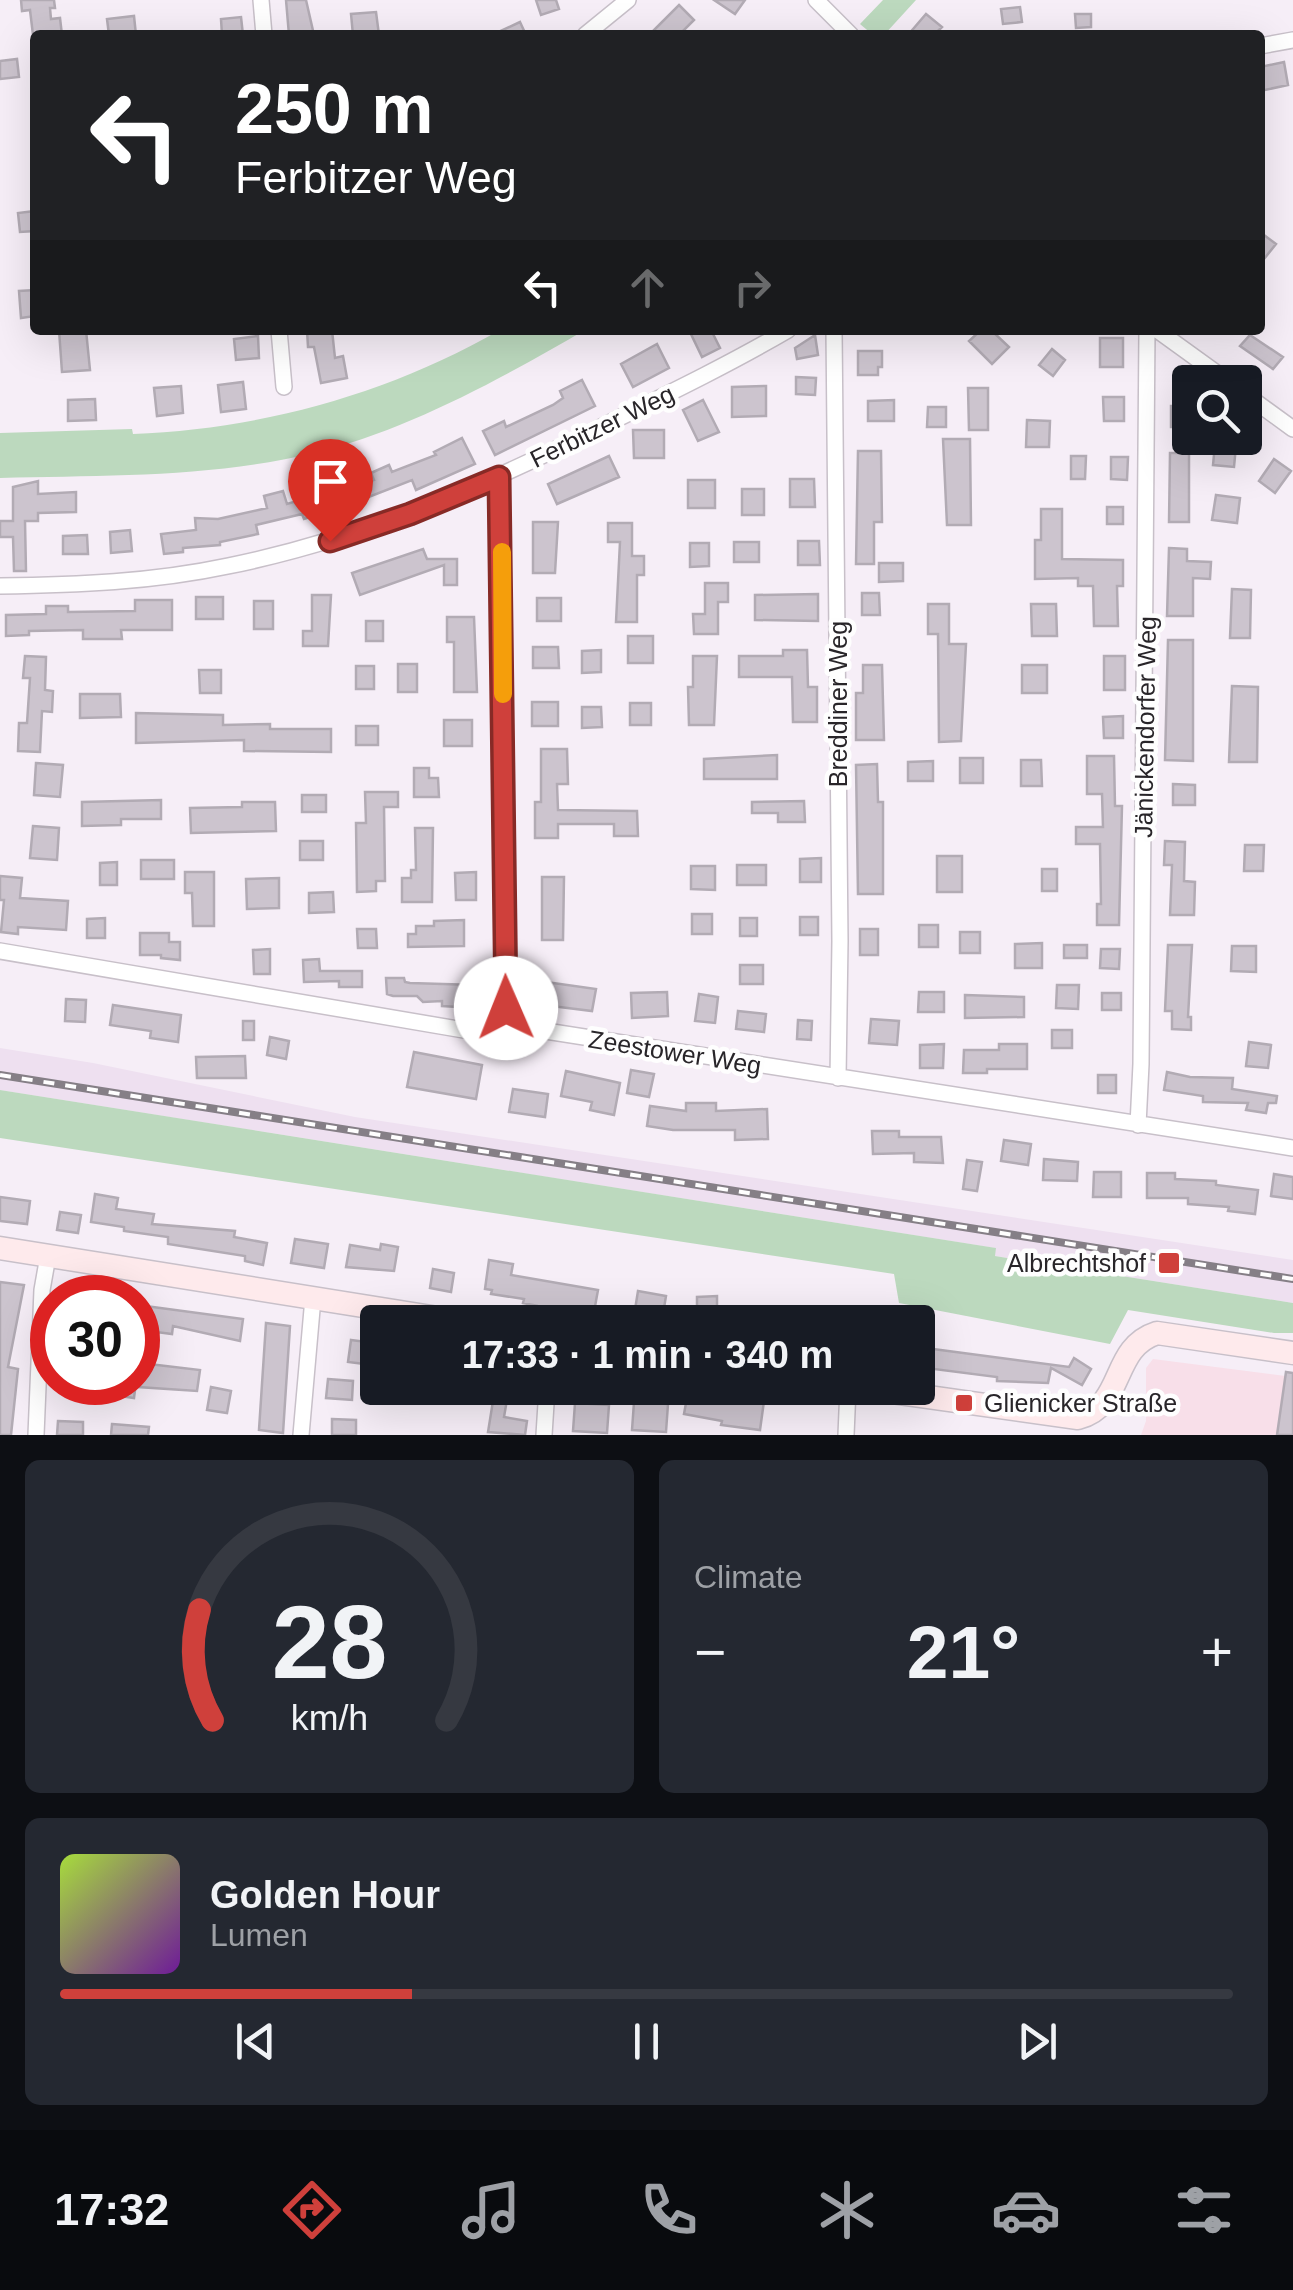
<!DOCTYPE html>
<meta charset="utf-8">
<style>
:root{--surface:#171b24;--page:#242831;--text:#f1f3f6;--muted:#9ea1a6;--line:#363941;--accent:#cf403b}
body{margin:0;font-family:Helvetica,sans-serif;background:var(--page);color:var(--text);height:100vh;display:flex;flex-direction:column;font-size:38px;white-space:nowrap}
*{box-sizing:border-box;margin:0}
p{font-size:32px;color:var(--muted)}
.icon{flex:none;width:55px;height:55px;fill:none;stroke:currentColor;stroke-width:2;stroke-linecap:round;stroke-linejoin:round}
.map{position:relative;height:1435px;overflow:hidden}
.drawer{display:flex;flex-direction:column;gap:25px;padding:25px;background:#0d0f14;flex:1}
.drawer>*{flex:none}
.top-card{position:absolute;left:30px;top:30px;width:1235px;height:305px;border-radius:10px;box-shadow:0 10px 40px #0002;background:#202124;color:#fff;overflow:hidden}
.controls{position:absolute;left:1172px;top:365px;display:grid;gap:20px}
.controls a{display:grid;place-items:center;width:90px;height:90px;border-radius:10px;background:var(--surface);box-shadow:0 10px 40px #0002;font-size:50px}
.speed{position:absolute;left:30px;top:1275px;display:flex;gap:20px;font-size:50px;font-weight:700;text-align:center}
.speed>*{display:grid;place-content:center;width:130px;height:130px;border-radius:50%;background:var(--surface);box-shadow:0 10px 40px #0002;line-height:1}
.speed .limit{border:15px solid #d22;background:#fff;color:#111}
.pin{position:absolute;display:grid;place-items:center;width:85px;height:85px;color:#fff;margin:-102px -42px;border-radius:50% 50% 50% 0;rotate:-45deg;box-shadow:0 0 10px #0007}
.pin .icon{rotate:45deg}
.me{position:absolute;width:110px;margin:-55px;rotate:359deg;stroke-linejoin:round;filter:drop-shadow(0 0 8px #0008)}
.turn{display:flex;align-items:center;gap:35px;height:210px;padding:0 40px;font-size:45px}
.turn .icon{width:130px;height:130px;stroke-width:2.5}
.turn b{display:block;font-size:70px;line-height:85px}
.lanes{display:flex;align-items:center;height:95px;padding:0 40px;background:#0003;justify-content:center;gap:50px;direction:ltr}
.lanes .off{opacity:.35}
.big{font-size:75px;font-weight:700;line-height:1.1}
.drawer .tile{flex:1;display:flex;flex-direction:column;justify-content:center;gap:15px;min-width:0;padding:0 35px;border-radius:15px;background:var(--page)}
.drawer .dial{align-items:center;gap:0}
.dial svg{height:260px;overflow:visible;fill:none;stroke:var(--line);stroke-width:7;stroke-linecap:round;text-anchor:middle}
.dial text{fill:var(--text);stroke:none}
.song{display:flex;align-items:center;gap:30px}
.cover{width:120px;height:120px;border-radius:15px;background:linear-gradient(135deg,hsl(80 70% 55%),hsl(280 70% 35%))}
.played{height:10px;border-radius:5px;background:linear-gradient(90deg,var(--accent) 30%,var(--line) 30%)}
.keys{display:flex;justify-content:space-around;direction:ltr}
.heat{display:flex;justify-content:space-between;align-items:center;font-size:55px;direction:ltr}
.drawer .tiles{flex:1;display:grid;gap:25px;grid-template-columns:1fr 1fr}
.tile:last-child{grid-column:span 2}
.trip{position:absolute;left:360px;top:1305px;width:575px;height:100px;border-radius:10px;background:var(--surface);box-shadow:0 10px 40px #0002;font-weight:700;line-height:100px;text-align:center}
.tab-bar{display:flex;height:160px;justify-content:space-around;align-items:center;background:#090b0e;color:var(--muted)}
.tab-bar .icon{width:70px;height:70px}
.tab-bar .selected{color:var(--accent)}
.tab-bar b{font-size:45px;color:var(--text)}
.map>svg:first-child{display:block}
.commercial{fill:#f8dfe9}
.built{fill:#eee0f0}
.green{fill:#bcd9be}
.building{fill:#ccc4ce;stroke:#b2abb4;stroke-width:2.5}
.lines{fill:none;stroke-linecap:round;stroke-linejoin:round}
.street-casing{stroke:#c8c0c9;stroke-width:18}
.secondary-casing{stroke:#c8c0c9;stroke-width:25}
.street{stroke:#fff;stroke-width:15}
.secondary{stroke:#feeaec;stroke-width:22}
.rail-casing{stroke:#857f86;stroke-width:8}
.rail{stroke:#fefefe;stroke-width:4;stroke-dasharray:11;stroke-linecap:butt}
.route-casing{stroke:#872a26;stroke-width:25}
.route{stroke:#cf403b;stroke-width:18}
.slow{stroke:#f59e0b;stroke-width:18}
.poi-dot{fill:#cf403b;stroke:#fefefe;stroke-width:4}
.labels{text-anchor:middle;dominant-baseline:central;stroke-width:9;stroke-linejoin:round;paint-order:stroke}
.street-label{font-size:25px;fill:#282529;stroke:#fefefe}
.poi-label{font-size:25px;fill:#282529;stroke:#fefefe;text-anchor:end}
</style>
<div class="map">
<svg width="1293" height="1435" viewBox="0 0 1293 1435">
<rect width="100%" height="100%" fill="#f6eef7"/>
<path class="commercial" d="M1153,1359L1293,1377V1435H1141L1146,1421V1368Z"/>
<path class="built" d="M0,1048L93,1063L355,1117L1293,1260V1303L995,1256V1248L0,1090Z"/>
<path class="green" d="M883,0H916L884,35H873L860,24Z
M500,330H585C504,377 405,432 313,453C211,478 105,475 0,478V433L132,429L133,434C262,429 388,394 500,330Z
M0,1090L996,1248L995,1256L1293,1303V1333H1274L1128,1310L1110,1344L899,1303L894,1274L0,1138Z"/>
<path class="building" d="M21,0H54L55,8H50L51,19L60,18L62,35H33L30,10L22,11Z
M286,0H306L314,35H289Z
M536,0H556L559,9L541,15Z
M714,0H745L735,14Z
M679,5L694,20L679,35H649Z
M1020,7L1022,22L1003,24L1001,9Z
M376,12L379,35H353L351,14Z
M926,14L942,27L934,35H908Z
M1075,14H1091V27L1076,28Z
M134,16L136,35H109L107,19Z
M241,17L243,35H222L221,19Z
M520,22L526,35H492Z
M17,59L19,77L0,79V61Z
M1284,62L1288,85L1260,91V67Z
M35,211V231L20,232L18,213Z
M1260,232L1276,244L1260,264Z
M35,290V316L21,318L19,291Z
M59,330H86L90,370L62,372Z
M307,330H332L335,358L343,356L347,378L321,383L314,347H308Z
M689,330H711L720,348L702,357Z
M981,330H991L1009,347L992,364L969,341Z
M815,335L818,355L797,359L795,348Z
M1250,335L1283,357L1273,369L1240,346Z
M258,336L259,358L236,360L234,339Z
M1100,338H1123V367H1100Z
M657,344L669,368L633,387L621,364Z
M1052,349L1065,360L1053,376L1039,365Z
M858,351H882V367H878V375H858Z
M796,377L816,378L815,395L796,394Z
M582,380L595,406L495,455L483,431L504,421L506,427L553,405L563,398L560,391Z
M243,382L246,409L221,412L218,385Z
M181,386L183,413L157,416L154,388Z
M766,386V416L732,417V387Z
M968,388H988V430H969Z
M1103,397H1124V421H1104Z
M95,399L96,420L68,421V400Z
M703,400L719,432L698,441L683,410Z
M894,400V421H868V401Z
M1171,406H1190V427H1171Z
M928,407H946V427H927Z
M1027,420L1050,421L1049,447H1026Z
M633,430H664V458H634Z
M462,438L475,464L416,490L412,480L348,505L344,489L374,480L371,473L389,465L392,472L436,455L434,452Z
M943,439H970L971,525H947Z
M1215,444L1236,446L1234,467L1213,465Z
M858,451H881L882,522H874V564H856Z
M1170,453H1189V522H1169Z
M609,456L619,477L557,504L548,484Z
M1071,456H1086L1085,479H1071Z
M1111,457H1128L1127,480L1111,479Z
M1274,459L1291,471L1275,493L1259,481Z
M790,479H814L815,507H790Z
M688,480H715V508H688Z
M38,481V494L76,492V512L38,513V521H25L26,571H14L13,537H0V521H13V487Z
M742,489H764V515H742Z
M283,491L287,504L317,495L323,513L304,519L302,514L256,525L258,534L220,542V545L183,548V552L164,554L161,534L196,530L195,518L218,519L267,508L264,496Z
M1216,495L1240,498L1237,523L1212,520Z
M1107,507H1123V524H1107Z
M1041,509H1062V559L1123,560V586H1117L1118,626H1094L1093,586H1078V578L1035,579V540H1041Z
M533,522H558L555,573H533Z
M608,523H632V556H644V575H637V622H616L620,542H608Z
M130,530L132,551L111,553L110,532Z
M87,535L88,554H63V536Z
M798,541H819L820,565H798Z
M734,542H759V562H734Z
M690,543H709V566L690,567Z
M1169,548L1187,549V561L1211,562L1210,579L1193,578V616H1167Z
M423,549L427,559H457V585H444V565L360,595L352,573Z
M879,563H903V581L879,582Z
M705,583H728V602H718V634H694L693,614H705Z
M1232,589L1251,590L1250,638H1230Z
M862,593H879L880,615H862Z
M818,594V621L755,620V595Z
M312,595H331L328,646H303V631H312Z
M196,597H223V619H196Z
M537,598H561V621H537Z
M135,600H172V630H121L122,639H83V630L29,631V635L6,636V615L46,614V606H68V612L135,611Z
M254,601H273V629H254Z
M928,604H949V644H966L961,741L939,742L938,634H928Z
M1031,604H1056L1057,636H1032Z
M447,617H474L477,692H454V642H447Z
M366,621H383V641H366Z
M628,636H653V663H628Z
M1168,640H1193V761L1165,760Z
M533,647H558L559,668H533Z
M601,650V672L582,673V651Z
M783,650H807L808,687H817V722H793L792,677H739V656H783Z
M25,656L46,657L45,690L53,691L52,712L42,711L40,752L18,751L19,723H27L30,678H23Z
M693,656H717L714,725H689L688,687H693Z
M1104,656H1125V690H1104Z
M398,664H417V692H398Z
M863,665H882L884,740H856V693H863Z
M1022,665H1047V693H1022Z
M356,666H374V689H356Z
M199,670H221V693H200Z
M1232,686L1258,687L1257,762H1229Z
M80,694H120L121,717L80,718Z
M532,702H558V726H532Z
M630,703H651V725H630Z
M582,707H601L602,727L582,728Z
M136,713L223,715V725L270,724V729H331V752L244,751V740L136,743Z
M1123,716V738H1104L1103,717Z
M444,720H472V746H444Z
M356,726H378V745H356Z
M541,749H567L568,784H557L558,810L637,811L638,836H614V824H558V838H535V802H541Z
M777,755V779H704V759Z
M1087,756H1114L1115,806H1122L1119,925H1097V904H1101L1100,844H1076V827H1103L1102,794H1087Z
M960,758H983V783H960Z
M1021,760H1041L1042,786H1021Z
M933,761V781H908V762Z
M36,763L63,765L60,797L34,795Z
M877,764L878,802H883V894H858L856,765Z
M414,768H429V778H438L439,797H414Z
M1173,784L1195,785V805H1173Z
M365,792H398V807H384L385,881H376V891L357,892L356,823H366Z
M302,795H326V812H302Z
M161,800V819H121V825L82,826V802Z
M804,801L805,822H778V813H752V802Z
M242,802H275L276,831L191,833L190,808L242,807Z
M33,826L59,828L57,860L30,858Z
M415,828H433L432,902H402V878H411V870H416Z
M300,841H323V860H300Z
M1165,841L1185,842L1184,881L1195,882L1194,915H1170L1172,865H1164Z
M1245,845H1264L1263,871H1244Z
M937,856H962V892H937Z
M821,858V882H800V859Z
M141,860H174V879H141Z
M117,862V885H100V863Z
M737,865H766V885H737Z
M691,866H715V890L691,889Z
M1042,869H1057V891H1042Z
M185,872H214V926H193L192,893H185Z
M476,872V900H456L455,873Z
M0,876L22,878L20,898L68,901L66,930L18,927V934L1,932L4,900H0Z
M542,877H564L563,940H542Z
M279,878V908L247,909L246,879Z
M333,892L334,912L309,913V893Z
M692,914H712V934H692Z
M800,917H818V935H800Z
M105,918V938H87V919Z
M740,918H757V936H740Z
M464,920V946L408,947V934H416V926H434V921Z
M919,925H938V947H919Z
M357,929H376L377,948H358Z
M860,929H878V955H860Z
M960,932H980V953H960Z
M140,933H169V942H180V960L161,958V955H140Z
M1042,943V968H1015V944Z
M1064,945H1087V958H1064Z
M1168,945H1192L1188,1017H1191V1030L1172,1029V1011H1165Z
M1232,946H1256V972L1231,971Z
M270,949V974H254L253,950Z
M1101,949H1120L1119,969L1100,968Z
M319,959L320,971H362V987H339V981L304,982L303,960Z
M740,965H763V984H740Z
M386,978H404L405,982L410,983L475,985V1008L442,1006V1001L423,1002L417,996H393L387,994Z
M539,981L596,989L592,1011L535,1004Z
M1057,985H1079L1078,1009L1056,1008Z
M667,992L668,1016L632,1018L631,993Z
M919,992H944V1012H918Z
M1102,993H1121V1010H1102Z
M699,994L718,997L715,1023L695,1021Z
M965,995L1024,997V1017L965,1018Z
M66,999L86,1000L85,1022L65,1021Z
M113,1005L181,1015L178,1042L150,1038L151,1031L110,1025Z
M738,1011L766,1014L764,1032L736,1029Z
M871,1019L899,1021L897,1045L869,1043Z
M798,1020L812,1021L811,1040L797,1039Z
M243,1021H254V1040H243Z
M1052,1030H1072V1048H1052Z
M270,1037L289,1041L286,1059L267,1055Z
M1249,1042L1271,1045L1268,1068L1246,1066Z
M944,1044L943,1068H920V1045Z
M999,1044H1027V1069H987V1073H963L964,1050H999Z
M414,1052L482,1065L476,1099L407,1087Z
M245,1056L246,1078H197L196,1057Z
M631,1070L654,1074L649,1097L627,1093Z
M566,1071L620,1083L614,1115L590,1110L592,1102L561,1096Z
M1167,1072L1190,1077L1233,1078L1232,1089L1277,1096L1276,1103H1268L1266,1113L1246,1110L1248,1103L1203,1102V1096L1164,1090Z
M1098,1075H1116V1093H1098Z
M513,1089L548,1094L545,1117L509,1112Z
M686,1103H716V1111L767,1109L768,1139L735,1140V1130H673L647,1126L650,1106L686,1111Z
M872,1131H899V1137H941L943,1163L914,1162V1153L873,1154Z
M1004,1140L1031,1144L1028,1165L1001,1161Z
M1044,1159L1078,1162L1077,1181L1043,1180Z
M967,1160L982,1162L977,1191L963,1189Z
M1094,1172H1121V1197H1093Z
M1147,1173H1175V1179L1216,1181V1185L1258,1190L1255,1214L1228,1211L1229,1207L1188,1204V1198H1147Z
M1274,1174L1293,1177V1199L1271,1196Z
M95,1194L118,1198L116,1209L154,1214L152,1224L235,1231L234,1237L267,1243L263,1265L245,1261V1256L168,1244V1237L124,1231V1227L91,1222Z
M0,1197L30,1201L27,1224L0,1221Z
M60,1212L81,1215L78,1233L57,1230Z
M295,1239L328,1244L324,1268L291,1263Z
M381,1244L398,1247L394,1271L346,1267L350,1245L380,1250Z
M489,1260L513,1264L511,1275L598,1290L594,1312L538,1306L523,1303L524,1299L491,1294L492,1290L485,1289Z
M433,1269L454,1273L451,1292L430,1288Z
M0,1282L24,1285L8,1367L18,1369L11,1435H0Z
M638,1291L666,1296L662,1320L634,1316Z
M717,1296V1320H697V1297Z
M138,1305L243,1319L240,1341L173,1326L172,1334L156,1332L157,1326L138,1323Z
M739,1311H772V1322H739Z
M266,1323L290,1326L283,1433L259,1430Z
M351,1340L367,1342L365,1364L348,1362Z
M918,1347L1069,1367L1074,1358L1091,1369L1082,1385L1051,1368L1048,1383L997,1381V1377L918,1367Z
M149,1364L200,1370L197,1391L138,1387V1369L148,1371Z
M1286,1372L1293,1373V1435H1277Z
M328,1379L353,1381L352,1400L326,1398Z
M73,1382H136L134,1398L72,1389Z
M211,1387L231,1391L227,1413L207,1410Z
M487,1388H509L504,1417L527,1421L525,1435L488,1432L493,1401L485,1399Z
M688,1392L764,1401L760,1430L721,1425L722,1421L684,1414Z
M634,1402L668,1404L666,1432L632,1430Z
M575,1403L609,1405L607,1433L573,1431Z
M332,1419L356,1420V1435H332Z
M58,1421L83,1422V1435H57Z
M112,1424L149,1427L148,1435H111Z"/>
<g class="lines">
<defs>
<path id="street" d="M261,0L264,35
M816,0L851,35
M585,35L628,0
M1260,46L1293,40
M279,330L284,387
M834,330L840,941L838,1078
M1157,330L1229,382
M1245,394L1293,429
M499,477L507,1029
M0,586C76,585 153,582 228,566C367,538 493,482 619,418C676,390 733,362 788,330
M0,951L487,1034L517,1027L533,1029L1293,1148
M1138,1125L1141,1064L1147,330
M36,1435L42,1290L48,1256
M301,1435L313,1298
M544,1435L547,1388
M846,1435L848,1388"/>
<path id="secondary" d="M0,1248L463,1322
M864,1388L1078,1418C1126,1405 1110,1348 1157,1333L1293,1353"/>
</defs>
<use href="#street" class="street-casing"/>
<use href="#secondary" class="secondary-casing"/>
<use href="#street" class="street"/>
<use href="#secondary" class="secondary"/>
<defs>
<path id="rail" d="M0,1075L1293,1279"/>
</defs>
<use href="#rail" class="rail-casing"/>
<use href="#rail" class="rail"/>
</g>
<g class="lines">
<defs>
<path id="route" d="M330,541L410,514L499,477L506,1008"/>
</defs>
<use href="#route" class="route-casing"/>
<use href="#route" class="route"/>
<path class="slow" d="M502,552L503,694"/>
</g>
<g class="poi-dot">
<rect x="1157" y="1251" width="24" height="24" rx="5"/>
<rect x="954" y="1393" width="20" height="20" rx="5"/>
</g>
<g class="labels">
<g class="street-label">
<text transform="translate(602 426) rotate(-26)">Ferbitzer Weg</text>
<text transform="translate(838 704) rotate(-90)">Breddiner Weg</text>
<text transform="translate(1145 727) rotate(-89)">Jänickendorfer Weg</text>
<text transform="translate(675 1052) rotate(9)">Zeestower Weg</text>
</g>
<g class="poi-label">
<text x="1146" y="1263">Albrechtshof</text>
<text x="984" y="1403" text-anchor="start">Glienicker Straße</text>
</g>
</g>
</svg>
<div class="controls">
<a><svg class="icon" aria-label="search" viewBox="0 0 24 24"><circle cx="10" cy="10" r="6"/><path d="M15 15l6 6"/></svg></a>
</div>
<div class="speed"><div class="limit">30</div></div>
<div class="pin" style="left:330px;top:541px;background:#d93025"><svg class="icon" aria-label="arrive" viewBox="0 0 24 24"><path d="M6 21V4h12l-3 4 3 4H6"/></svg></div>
<svg class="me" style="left:506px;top:1008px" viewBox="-20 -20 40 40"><circle r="19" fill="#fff"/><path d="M0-13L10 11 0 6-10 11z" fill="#cf403b"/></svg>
<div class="trip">17:33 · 1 min · 340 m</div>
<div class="top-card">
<div class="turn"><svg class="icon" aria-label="left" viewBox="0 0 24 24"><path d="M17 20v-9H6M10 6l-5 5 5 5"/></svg><div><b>250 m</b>Ferbitzer Weg</div></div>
<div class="lanes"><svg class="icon" aria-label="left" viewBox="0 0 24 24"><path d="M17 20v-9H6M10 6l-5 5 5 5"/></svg><svg class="icon off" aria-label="ahead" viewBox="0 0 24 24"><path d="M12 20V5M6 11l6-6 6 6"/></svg><svg class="icon off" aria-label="right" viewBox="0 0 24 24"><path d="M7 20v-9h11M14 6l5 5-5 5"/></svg></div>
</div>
</div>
<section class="drawer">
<div class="tiles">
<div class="tile dial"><svg viewBox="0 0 100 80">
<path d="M14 69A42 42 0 1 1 86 69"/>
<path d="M14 69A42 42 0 0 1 10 35" stroke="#cf403b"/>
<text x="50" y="56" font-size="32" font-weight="700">28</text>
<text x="50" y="72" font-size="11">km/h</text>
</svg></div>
<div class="tile"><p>Climate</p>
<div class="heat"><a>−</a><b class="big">21°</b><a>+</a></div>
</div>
<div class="tile">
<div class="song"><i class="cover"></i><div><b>Golden Hour</b><p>Lumen</p></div></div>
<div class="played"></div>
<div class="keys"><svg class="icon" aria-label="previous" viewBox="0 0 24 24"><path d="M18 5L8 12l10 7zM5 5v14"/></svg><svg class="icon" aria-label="pause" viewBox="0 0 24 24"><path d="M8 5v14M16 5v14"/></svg><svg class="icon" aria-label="next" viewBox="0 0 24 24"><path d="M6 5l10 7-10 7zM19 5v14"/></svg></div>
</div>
</div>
</section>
<nav class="tab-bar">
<b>17:32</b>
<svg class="icon selected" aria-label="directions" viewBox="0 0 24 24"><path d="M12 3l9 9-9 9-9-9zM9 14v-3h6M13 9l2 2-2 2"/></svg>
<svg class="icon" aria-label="music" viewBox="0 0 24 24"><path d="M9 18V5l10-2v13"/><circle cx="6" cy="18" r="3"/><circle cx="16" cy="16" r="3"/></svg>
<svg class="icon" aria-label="phone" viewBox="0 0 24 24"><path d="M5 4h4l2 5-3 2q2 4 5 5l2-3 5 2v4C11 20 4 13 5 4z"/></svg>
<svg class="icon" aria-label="climate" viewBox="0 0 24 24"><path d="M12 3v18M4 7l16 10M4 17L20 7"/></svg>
<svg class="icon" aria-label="car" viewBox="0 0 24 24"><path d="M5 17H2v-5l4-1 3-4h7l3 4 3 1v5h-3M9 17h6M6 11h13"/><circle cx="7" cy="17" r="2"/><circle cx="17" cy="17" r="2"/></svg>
<svg class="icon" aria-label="filters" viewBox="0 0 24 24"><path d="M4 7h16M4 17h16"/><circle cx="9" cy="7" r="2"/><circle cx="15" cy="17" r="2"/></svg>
</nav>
